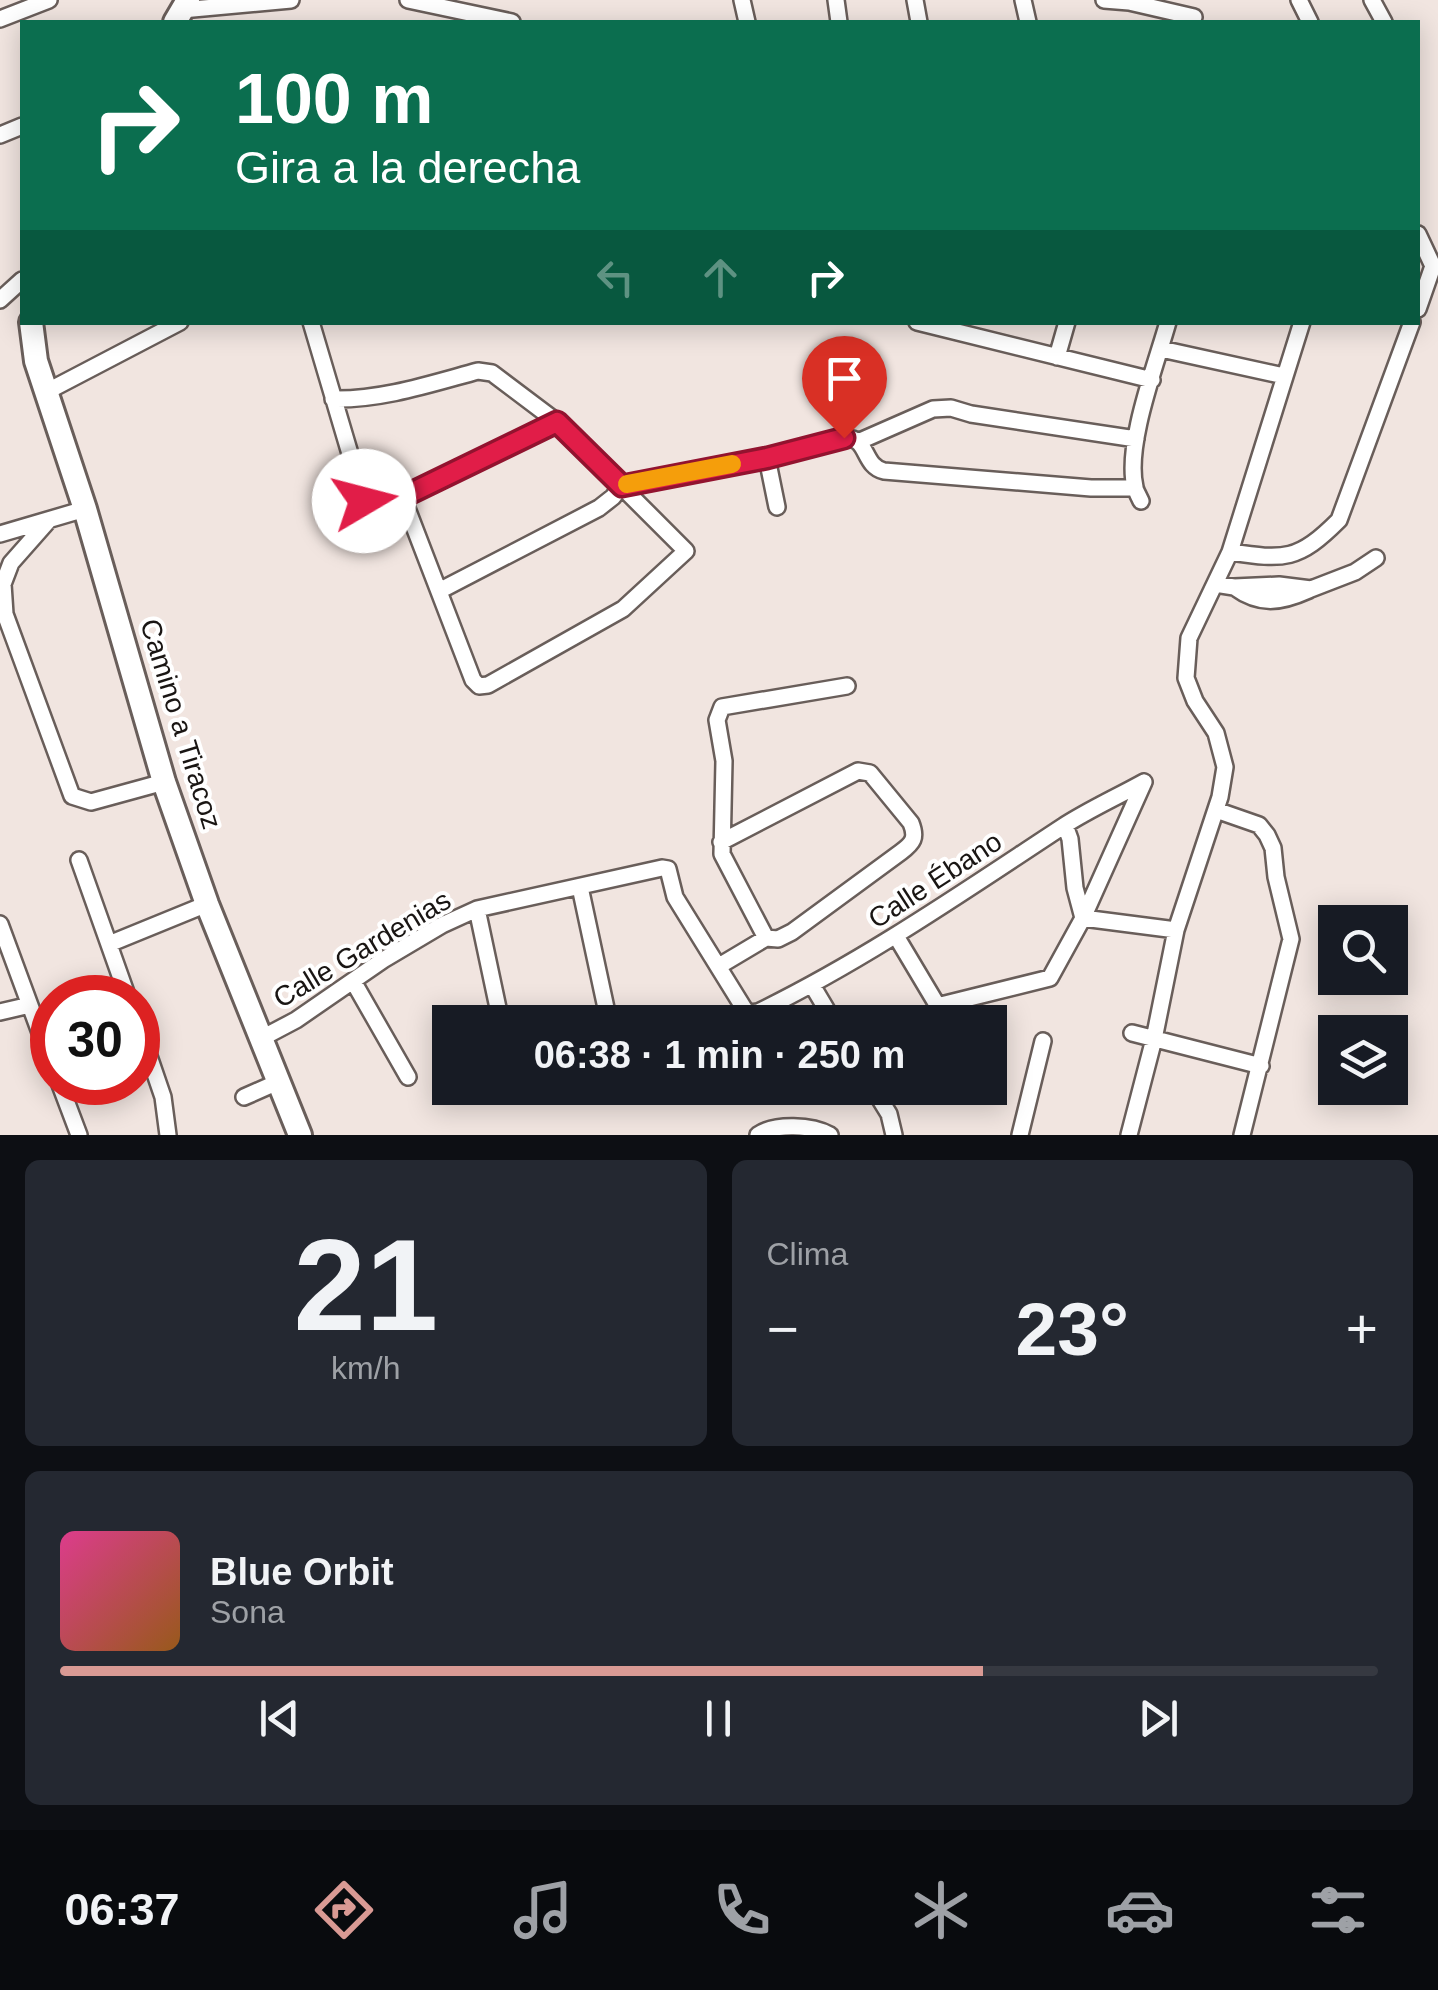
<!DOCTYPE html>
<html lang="es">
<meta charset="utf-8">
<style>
:root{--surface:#171b24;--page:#242831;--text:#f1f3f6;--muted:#9ea1a6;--line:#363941;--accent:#d99a94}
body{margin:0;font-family:Arial,sans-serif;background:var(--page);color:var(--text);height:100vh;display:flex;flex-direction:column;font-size:38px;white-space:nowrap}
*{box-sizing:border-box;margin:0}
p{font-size:32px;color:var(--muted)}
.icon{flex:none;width:55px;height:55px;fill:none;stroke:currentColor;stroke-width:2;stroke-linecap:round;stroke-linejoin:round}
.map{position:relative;height:1135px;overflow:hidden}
.sheet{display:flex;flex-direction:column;gap:25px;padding:25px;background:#0d0f14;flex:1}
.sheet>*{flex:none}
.hud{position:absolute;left:20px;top:20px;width:1400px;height:305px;border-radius:0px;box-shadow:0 5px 25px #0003;background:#0b6e4f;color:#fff;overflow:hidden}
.tools{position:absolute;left:1318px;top:905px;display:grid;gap:20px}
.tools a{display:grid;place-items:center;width:90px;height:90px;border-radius:0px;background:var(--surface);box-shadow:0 5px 25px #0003;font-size:50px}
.speed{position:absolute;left:30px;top:975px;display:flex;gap:20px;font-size:50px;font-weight:700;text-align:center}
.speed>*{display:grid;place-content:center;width:130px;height:130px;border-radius:50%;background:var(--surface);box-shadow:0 5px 25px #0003;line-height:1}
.speed .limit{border:15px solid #d22;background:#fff;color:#111}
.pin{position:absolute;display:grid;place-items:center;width:85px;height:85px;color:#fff;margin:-102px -42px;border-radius:50% 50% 50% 0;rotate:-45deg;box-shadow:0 0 10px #0007}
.pin .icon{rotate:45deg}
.me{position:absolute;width:110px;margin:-55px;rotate:82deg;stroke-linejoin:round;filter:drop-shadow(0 0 8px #0008)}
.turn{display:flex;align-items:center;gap:35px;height:210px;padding:0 50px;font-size:45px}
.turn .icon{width:130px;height:130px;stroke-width:2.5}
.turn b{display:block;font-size:70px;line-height:85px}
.lanes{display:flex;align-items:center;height:95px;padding:0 50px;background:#0003;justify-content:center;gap:50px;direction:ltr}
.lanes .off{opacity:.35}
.big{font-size:75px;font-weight:800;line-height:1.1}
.sheet .widget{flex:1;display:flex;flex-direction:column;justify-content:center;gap:15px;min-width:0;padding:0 35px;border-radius:15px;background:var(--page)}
.sheet .dial{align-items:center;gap:0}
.dial b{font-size:130px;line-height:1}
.song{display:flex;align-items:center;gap:30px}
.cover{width:120px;height:120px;border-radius:15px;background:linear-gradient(135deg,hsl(330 70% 55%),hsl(30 70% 35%))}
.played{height:10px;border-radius:5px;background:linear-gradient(90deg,var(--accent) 70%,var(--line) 70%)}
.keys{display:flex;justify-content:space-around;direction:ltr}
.heat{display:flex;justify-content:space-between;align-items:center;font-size:55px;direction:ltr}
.sheet .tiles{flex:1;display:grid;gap:25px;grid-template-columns:1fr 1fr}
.widget:last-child{grid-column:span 2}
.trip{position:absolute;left:432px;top:1005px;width:575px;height:100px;border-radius:0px;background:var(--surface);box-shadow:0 5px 25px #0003;font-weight:800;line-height:100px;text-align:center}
.menu{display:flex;height:160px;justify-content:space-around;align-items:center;background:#090b0e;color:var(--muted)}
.menu .icon{width:70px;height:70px}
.menu .selected{color:var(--accent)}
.menu b{font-size:45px;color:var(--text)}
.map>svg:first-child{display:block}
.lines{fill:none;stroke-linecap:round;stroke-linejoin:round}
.street-casing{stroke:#695e5a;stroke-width:20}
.secondary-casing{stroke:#695e5a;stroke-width:28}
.street{stroke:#fff;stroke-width:15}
.secondary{stroke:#fff;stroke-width:22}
.route-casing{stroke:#92132f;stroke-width:25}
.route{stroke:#e11d48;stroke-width:18}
.slow{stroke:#f59e0b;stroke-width:18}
.labels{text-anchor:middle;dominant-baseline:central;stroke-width:8;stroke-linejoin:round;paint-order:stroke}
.street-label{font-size:28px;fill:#191513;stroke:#fff}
</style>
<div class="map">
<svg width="1438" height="1135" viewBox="0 0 1438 1135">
<rect width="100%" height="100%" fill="#f1e5e0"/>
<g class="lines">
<defs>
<path id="street" d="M408,0L512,22
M742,0L747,22
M836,0L839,22
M915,0L919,22
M1023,0L1028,22
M1104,0L1129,2L1194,17
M1299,0L1310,22
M1372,0L1384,22
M182,10L291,0
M0,19L49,0
M0,135L22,126
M1418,234L1433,266L1418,309
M0,300L22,280
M311,322L364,501C378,511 388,505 403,498L557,422
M917,322L1152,380
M1161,349L1284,376
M1057,357L1067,322
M46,392L180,322
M333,399C382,400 430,384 478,371L492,373L557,422L686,551L623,609L488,685L479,686L473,680L403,498
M860,441L933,409L951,408L971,414L1136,439
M767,458L777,507
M1141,501C1140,499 1135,489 1135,487C1125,445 1156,365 1168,322
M49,520L11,563L3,584L5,614L72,796L91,802L164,782
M0,534L85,509
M1230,552C1285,560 1298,561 1339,520L1412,322
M1215,584L1234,587L1279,585L1311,589L1355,572L1376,558
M1234,587C1260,606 1280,603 1309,590
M439,591L599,508L613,497L622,485L767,458L844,438C869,436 862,466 884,471L1091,488H1135
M1216,810L1259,825L1267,835L1273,848L1276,877L1291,939L1242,1135
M1065,825L1070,839L1075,888L1083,918
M79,860L128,998
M580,887L609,1022
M477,909L501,1022
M1083,918L1176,930
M0,924L52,1065
M896,936L936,1003L941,1005L1050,978L1083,918L1144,782
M766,938L722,854L724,761L717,720L722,707L847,686
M109,944L207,904
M719,966L766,938L778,939L792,932L901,852C913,843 917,838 911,823L870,773L858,771L721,842
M353,981L408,1077
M812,985L834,1022
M0,1012L30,1005
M138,1024L163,1097L168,1135
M1132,1033L1261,1066
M260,1039L296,1020L383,960L442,925L477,909L662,868L668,869L675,897L745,1010L750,1013L758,1012C865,960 963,892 1062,827C1088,810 1117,797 1144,782
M59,1082L79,1135
M873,1088L889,1114L894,1135
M244,1097L278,1082
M758,1135C775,1123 812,1125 830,1135
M1020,1135L1043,1041
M1129,1135L1154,1039L1176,930L1220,797L1225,767L1216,733L1195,701L1186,678L1189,638L1230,552L1302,322"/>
<path id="secondary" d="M175,22L188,0
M31,322L36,361L85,509L164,782L207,904L300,1135"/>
</defs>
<use href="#street" class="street-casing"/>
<use href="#secondary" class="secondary-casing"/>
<use href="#street" class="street"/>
<use href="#secondary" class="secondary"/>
</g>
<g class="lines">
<defs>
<path id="route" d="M364,501L372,507H382L557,422L622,486L767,458L844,438"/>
</defs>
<use href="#route" class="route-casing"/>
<use href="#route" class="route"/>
<path class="slow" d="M627,484L732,464"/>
</g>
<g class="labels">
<g class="street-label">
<text transform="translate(181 724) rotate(73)">Camino a Tiracoz</text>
<text transform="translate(935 880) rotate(-33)">Calle Ébano</text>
<text transform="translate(362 949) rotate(-31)">Calle Gardenias</text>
</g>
</g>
</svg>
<div class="tools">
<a><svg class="icon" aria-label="search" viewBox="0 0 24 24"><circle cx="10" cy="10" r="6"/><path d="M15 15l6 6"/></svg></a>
<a><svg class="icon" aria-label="layers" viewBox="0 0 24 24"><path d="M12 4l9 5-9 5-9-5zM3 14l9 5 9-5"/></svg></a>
</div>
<div class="speed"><div class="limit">30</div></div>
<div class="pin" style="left:844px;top:438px;background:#d93025"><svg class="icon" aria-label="arrive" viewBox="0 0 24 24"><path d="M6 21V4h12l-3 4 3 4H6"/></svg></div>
<svg class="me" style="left:364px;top:501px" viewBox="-20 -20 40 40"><circle r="19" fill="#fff"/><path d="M0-13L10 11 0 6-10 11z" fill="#e11d48"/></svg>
<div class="trip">06:38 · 1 min · 250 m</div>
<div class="hud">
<div class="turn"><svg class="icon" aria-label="right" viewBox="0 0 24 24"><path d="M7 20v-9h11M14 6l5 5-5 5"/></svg><div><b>100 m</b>Gira a la derecha</div></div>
<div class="lanes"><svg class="icon off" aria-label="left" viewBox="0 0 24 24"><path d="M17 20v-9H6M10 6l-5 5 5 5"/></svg><svg class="icon off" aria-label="ahead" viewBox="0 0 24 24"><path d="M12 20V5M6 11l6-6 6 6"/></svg><svg class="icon" aria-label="right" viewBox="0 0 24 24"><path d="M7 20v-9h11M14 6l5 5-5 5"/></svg></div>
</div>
</div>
<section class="sheet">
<div class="tiles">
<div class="widget dial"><b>21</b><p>km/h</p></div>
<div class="widget"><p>Clima</p>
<div class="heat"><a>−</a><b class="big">23°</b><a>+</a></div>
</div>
<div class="widget">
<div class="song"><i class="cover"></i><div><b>Blue Orbit</b><p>Sona</p></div></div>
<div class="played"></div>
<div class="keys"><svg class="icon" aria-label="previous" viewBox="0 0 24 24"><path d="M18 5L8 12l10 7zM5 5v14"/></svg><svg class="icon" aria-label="pause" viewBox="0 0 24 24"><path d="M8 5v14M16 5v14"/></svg><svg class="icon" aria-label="next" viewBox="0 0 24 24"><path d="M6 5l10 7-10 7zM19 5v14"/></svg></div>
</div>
</div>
</section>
<nav class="menu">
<b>06:37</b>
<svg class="icon selected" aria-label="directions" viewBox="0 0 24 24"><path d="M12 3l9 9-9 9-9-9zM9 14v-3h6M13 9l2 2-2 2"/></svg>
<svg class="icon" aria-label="music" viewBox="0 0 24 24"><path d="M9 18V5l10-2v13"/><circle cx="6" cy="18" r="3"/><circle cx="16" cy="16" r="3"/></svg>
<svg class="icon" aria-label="phone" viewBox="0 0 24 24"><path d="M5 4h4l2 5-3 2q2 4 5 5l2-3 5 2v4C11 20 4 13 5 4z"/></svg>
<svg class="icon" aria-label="climate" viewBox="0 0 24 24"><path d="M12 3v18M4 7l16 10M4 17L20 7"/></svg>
<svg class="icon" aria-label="car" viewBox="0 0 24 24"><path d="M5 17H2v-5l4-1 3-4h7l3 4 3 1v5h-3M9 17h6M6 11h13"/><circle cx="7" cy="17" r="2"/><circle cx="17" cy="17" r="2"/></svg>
<svg class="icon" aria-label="filters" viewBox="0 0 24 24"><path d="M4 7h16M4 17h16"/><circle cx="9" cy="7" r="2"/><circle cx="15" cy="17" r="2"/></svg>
</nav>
